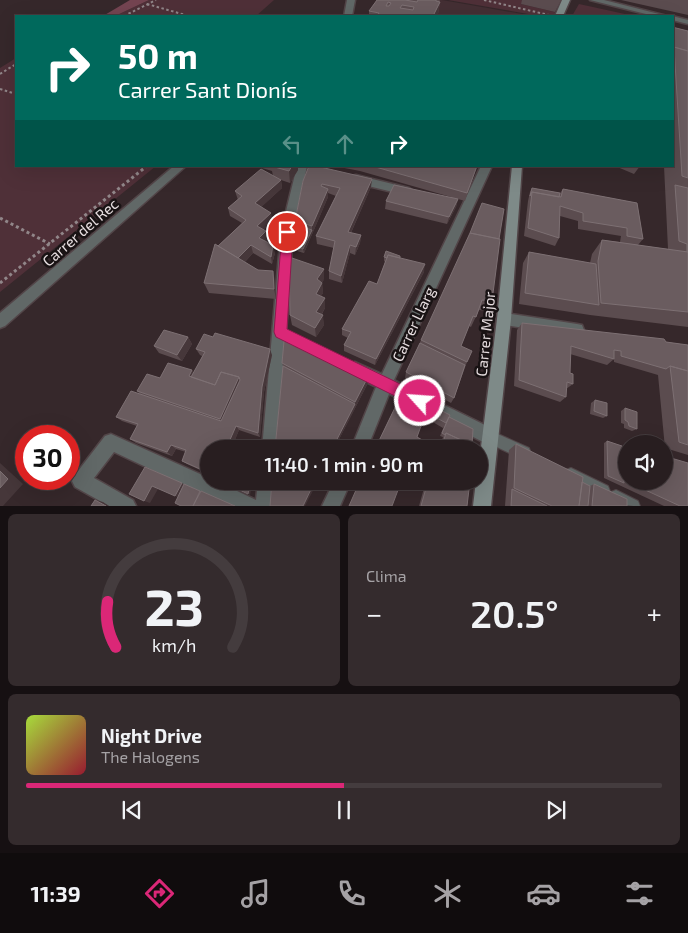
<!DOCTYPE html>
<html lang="es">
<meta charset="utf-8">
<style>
:root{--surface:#281e20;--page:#342b2d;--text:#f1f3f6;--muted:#a5a2a5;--line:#443c3e;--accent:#db2777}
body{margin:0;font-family:"Exo 2",sans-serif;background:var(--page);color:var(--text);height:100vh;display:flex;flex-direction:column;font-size:19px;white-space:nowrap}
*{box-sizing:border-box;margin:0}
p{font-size:16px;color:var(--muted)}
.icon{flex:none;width:28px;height:28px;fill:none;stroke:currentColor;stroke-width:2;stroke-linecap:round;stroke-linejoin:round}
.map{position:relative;height:506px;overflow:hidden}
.sheet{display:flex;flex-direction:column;gap:8px;padding:8px;background:#161012;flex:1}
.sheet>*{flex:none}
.guide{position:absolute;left:15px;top:15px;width:659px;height:152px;border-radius:0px;box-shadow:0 5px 20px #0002,0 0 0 1px var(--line);background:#00695c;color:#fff;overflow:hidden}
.fabs{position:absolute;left:618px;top:435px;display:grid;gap:10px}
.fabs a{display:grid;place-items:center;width:55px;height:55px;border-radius:50%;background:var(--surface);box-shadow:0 5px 20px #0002,0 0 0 1px var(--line);font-size:25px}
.speed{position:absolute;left:15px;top:425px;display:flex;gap:10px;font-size:25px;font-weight:700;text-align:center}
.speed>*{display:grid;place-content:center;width:65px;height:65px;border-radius:50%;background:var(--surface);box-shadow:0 5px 20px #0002,0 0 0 1px var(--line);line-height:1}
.speed .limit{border:8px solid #d22;background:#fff;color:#111}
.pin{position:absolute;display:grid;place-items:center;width:42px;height:42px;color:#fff;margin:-21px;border:2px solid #fff;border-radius:50%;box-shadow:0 1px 5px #0007}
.me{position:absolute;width:55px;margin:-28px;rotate:296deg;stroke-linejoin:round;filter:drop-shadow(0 0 4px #0008)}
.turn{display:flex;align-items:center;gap:18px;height:105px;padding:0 20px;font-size:22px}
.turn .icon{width:65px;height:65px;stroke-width:2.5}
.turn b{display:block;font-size:35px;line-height:42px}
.lanes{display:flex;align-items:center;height:48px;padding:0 20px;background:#0003;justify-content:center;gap:25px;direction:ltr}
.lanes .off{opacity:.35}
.big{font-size:38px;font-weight:600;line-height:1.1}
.sheet .card{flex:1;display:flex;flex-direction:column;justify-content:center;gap:8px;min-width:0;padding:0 18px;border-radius:8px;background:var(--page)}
.sheet .dial{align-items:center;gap:0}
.dial svg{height:130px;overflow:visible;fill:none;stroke:var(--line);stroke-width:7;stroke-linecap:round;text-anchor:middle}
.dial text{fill:var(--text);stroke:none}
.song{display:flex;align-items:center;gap:15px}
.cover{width:60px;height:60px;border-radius:8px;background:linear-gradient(135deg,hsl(80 70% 55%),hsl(350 70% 35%))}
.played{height:5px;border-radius:2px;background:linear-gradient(90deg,var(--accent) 50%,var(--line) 50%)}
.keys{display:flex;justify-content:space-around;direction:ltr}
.heat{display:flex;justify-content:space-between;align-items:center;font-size:28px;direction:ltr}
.sheet .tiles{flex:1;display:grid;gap:8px;grid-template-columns:1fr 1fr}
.card:last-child{grid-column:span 2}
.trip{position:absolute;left:200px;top:440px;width:288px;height:50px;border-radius:25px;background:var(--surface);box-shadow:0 5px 20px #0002,0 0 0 1px var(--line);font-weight:600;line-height:50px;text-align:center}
.tabs{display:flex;height:80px;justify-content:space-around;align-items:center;background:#100c0d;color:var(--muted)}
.tabs .icon{width:35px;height:35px}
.tabs .on{color:var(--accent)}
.tabs b{font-size:22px;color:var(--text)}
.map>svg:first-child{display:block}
.built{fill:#442f34}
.green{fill:#4f3038}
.water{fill:#744451}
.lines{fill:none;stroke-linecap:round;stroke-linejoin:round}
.lane-casing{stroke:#524548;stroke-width:2}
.street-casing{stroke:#524548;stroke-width:3}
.secondary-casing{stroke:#524548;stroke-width:3}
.path-far1{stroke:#918689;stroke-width:2;stroke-dasharray:2.5 2.5;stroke-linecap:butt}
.path{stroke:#918689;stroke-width:3;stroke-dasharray:3 3;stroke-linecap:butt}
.lane{fill:#616867;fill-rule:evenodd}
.street{fill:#616867;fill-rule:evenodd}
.secondary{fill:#7e8a88;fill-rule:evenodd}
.wall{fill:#5b4c4f}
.shaded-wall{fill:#46373a}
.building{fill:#6a5c5f;stroke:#7d7073;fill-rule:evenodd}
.route{fill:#db2777;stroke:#8e194d}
.labels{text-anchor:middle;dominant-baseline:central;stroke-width:5;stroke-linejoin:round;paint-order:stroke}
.street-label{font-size:15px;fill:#e7dee0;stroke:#191314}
</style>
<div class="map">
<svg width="688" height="506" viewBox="0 0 688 506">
<rect width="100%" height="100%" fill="#36282b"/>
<path class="built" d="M384,0H442L533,16H372Z"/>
<path class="green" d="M149,0H274L256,16H115Z
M448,0H524L521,4L555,12L554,16H540Z
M579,4L634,16H572Z
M16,58V166H156L0,292V68Z"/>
<path class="water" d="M130,0H149L115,16H103Z"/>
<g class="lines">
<defs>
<path id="lane" d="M489,430L529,448L531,453L529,458L524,460L484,441L483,436L484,431Z
M571,468L608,486L610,491L608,496L603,498L566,480L564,475L566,470Z
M616,490L638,501L640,506C629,506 614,506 609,497L611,492Z"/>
<path id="street" d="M347,0H355L352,16H344Z
M590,0H604L667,16H654Z
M670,16H672L688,20V24L672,20V16Z
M174,166H186L5,326L0,328V313Z
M297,166H307L293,232L278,449H262L281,232Z
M481,166H492L394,380L421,394L424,399L421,404L416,407L389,394L367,449H351L376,387L350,374L348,369L350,364L355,362L382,374Z
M356,175L409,188L415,192L409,196L352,182L350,179L352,176Z
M504,313L577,324L582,325L584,330L582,335L577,336L504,325L499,323L497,319L499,315Z
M436,401L495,430L497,436L495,442L489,444L483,442L430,415L428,409L430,403Z
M111,434L209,478V481H216L256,500L258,481H276L273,506H229L114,452L94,478L133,500L136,506H109L75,487L72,481L75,475L105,436Z
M334,481H351L340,506H322Z"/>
<path id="secondary" d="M562,0H570L563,16H555Z
M512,166H522L511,319L491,506H473L476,481H479V463L497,319Z"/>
</defs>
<use href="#lane" class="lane-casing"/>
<use href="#street" class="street-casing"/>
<use href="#secondary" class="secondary-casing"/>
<path class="path-far1" d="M484,0L549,15
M147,4L189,16
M124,16L156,0
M0,74L16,64
M0,89L16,94"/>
<path class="path" d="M0,218L50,244
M0,283L147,166"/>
<use href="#lane" class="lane"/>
<use href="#street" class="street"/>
<use href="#secondary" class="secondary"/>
</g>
<path class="wall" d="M377,0H440L439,2H440L438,14L437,16H369V11Z
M522,0H561L555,12L521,4Z
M621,0H688V15Z
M672,27L688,31V327L590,315L519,304L523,263L529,252L590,263L592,254L602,240L620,242L621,236L578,229V221L560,216L559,238L555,246L524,236L528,201L530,192L532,188L560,193L563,189L637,203L643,239L638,245L668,249L664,166H672Z
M255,166H298V170L290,183L281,180L282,188L261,207L273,221L263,230L266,231L268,239L265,241L275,253L272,264L253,253L245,262L275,281L276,299L209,293L204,283L218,246L242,223L230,216L228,208L238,200L235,191L273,176L272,171Z
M334,166H477L465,201L458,199L456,207L447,224L385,209L386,201L451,197L360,171Z
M615,166H640L634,174Z
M303,181L371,187L351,233L361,235L360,243L355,255L350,253L342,283L329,279V271L334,248L317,244L316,236L336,196L328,193V197L304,253L293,250L292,246L296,225L295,221Z
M499,239L492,301L486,311L479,310L471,327L469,326L461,346L467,362L454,398L451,403L405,378L406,372L421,340Z
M384,257L400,258L424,272L375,365L344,351V345L348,338L342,335V329L377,284L385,262L384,261Z
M324,279L322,283L323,293L321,296L325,308L322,314L324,325L316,337L292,325L290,315Z
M522,323L688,345V455L665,448L658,375L614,362V359L607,365L570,354V373L573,384L566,389V397L560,402L514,386L517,330Z
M188,337L192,344L182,361L159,353L154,346Z
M196,349L272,355L264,392L260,437L239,430L231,449H209V474L187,464L182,461L186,452L176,449L172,456L136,443L130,439L137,426L122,421L116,417L140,394L137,391L160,378L194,373L202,356L200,355Z
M282,363L369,381L334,449H275L283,366Z
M403,391L449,417L472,445L473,449H439L443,437L440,436L444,426L443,428L424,417L375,449Z
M595,400L607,416L603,418L590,414L591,403Z
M625,408L637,429L632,431L624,428V424L621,423V411Z
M607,441L622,446L626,445V481H664L688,506H664L604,478V443Z
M516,444L582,482L590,486L594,484L627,506H505L509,450Z
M426,481H470L467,506H419Z"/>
<path class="shaded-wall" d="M440,2L438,14L437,16H433Z
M291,166H298V170L290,183L289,171Z
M372,179L371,187L348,239V232Z
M281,180L282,188L257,211L255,203Z
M328,189V197L304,253L303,249L312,230V226Z
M458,199L456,207L447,224L449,217Z
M271,213L273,221L259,234L257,226Z
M266,231L268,239L261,245L259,238Z
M361,235L360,243L355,255L356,247Z
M251,245L253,253L239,268L236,260Z
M273,245L275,253L272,264L271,257Z
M350,245V253L342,283L341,276Z
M425,264L424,272L375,365L376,359Z
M324,269V279L322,283L323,293L317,304L316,294L317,279Z
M273,271L275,281L276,299L274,289Z
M325,298V308L317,321L316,312Z
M323,315L324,325L316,337L315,328Z
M188,337L192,344L182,361L177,355Z
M270,349L272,355L264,392L260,437L258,433L262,387Z
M192,370L198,379L189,376Z
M370,373L369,381L334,449H332Z
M239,377L243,385L225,425L220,419Z
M236,426L239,430L231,449H226Z
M171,445L176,449L172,456L167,452Z
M0,463L23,484L3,506H0Z
M251,481H253L250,495L248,494Z
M315,481H318L305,506H303Z
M182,483L187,486L180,498L175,496Z
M152,486L158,489L150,503L144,501Z
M95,500L103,502L109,506H106Z"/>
<path class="building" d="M377,0H405L417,2L418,0H436V1L440,2L433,16H377L379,13L369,11ZM388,2L391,3L389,6H386ZM402,5L414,7L413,10L400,8Z
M672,27L688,31V51L674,47L672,48Z
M674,47L688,51V178L682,176Z
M271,166H292L289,171Z
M309,166H316L372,179L348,232L361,235L356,247L350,245L341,276L329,271L335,241L316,236L340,188L322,184L321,186L328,189L312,226L295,221L303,181Z
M372,166H477L467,193Z
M261,169L281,180L255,203L271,213L257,226L266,231L259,238L273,245L271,257L251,245L238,258L218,246L246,220L228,208L242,196L235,191Z
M394,185L458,199L449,217L386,201Z
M675,185L688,188V252H687V244L679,241Z
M532,188L560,193L559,197L532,192L530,196Z
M563,189L637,203L643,239L627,236V228L583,221V213L560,206L559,238L528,228L532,192L561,197Z
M482,203L504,209L499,239L470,233Z
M296,225L312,230L303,249L292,246Z
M470,233L500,239L492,301L482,300L476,317L473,316L461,346L472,351L467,362L421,340Z
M602,240L688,252V312L601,303L598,261Z
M215,244L258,270L273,271L274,289L204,283Z
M386,251L400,256V258L388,255L387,258L384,257Z
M529,252L596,264L599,305L525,293Z
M388,255L425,264L376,359L344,345L351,332L342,329L369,281L377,284Z
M289,257L324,269L317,279L322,283L316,294L325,298L316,312L323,315L315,328L290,315Z
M522,323L664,339L666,342L688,345V371L670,366L666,369L621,356V351L614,350V359L571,346L570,373L573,374V384L567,382L566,397L519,380Z
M164,330L188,337L177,355L154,346Z
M285,330L370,373L355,402L282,363Z
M215,333L270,349L262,387L258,433L236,426L226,449H209V473L182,461L186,450L171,445L167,452L130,439L138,424L116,417L131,391L221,421L240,380L239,377L221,372L215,385L191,377L205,352L196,349L204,334L213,337Z
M420,343L465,365L454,398L406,372Z
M168,363L192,370L189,376L215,385L221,372L239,377L220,419L137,391L147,374L160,378Z
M283,366L355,404L332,449H275Z
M670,366L688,371V445L679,442Z
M403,391L450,415L446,423L426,412L417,437L438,449H375Z
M595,400L607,403V416L594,411Z
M625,408L637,412V429L629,426L628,422L625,420Z
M449,417L473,429L472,445L446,433L445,435L442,433Z
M446,433L474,446L473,449H441Z
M607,441L622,446L624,483L608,476Z
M516,444L583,477L579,506H552L514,488Z
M664,456L688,463V506H680L628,482L664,481Z
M145,467L182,483L175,496L152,486L144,501L129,494Z
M0,471L8,479L0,488Z
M228,481H251L248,494L227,484Z
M272,481H315L303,506H270Z
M360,481H400L401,482L392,506H349Z
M428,481H470L467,506H421Z
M582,482L590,486L588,506H579Z
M184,484L200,491L193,506H181L175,503Z
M594,484L627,499V506H592Z
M512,489L547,506H511Z
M201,491L235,506H193Z
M95,500L106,506H91Z"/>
<path class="route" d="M287,227L293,232L287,329L425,396L427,401L425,406L420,408L415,406L276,337L274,332L282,232Z"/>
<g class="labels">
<g class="street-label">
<text transform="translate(80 232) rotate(-41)">Carrer del Rec</text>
<text transform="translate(413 324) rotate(-65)">Carrer Llarg</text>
<text transform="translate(485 334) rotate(-84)">Carrer Major</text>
</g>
</g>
</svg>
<div class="fabs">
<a><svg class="icon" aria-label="sound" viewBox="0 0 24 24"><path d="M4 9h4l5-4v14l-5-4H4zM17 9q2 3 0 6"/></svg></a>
</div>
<div class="speed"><div class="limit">30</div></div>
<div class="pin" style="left:287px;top:232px;background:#d93025"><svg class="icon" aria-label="arrive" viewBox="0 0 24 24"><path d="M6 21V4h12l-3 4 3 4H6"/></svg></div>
<svg class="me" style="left:420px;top:401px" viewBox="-20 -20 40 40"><circle r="17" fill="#db2777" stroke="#fff" stroke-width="3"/><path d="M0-11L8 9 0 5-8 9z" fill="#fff"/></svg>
<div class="trip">11:40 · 1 min · 90 m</div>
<div class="guide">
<div class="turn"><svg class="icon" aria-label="right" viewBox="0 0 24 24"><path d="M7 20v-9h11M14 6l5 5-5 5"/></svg><div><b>50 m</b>Carrer Sant Dionís</div></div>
<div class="lanes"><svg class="icon off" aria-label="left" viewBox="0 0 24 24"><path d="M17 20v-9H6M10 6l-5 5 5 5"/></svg><svg class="icon off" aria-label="ahead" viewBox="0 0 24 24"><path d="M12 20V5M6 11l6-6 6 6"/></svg><svg class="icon" aria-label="right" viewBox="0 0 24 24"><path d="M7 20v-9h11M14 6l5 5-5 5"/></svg></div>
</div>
</div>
<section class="sheet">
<div class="tiles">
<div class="card dial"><svg viewBox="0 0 100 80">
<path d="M14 69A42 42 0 1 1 86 69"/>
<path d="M14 69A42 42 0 0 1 9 41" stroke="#db2777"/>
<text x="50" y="56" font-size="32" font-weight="700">23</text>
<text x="50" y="72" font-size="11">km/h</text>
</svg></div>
<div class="card"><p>Clima</p>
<div class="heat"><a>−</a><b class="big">20.5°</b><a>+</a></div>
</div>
<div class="card">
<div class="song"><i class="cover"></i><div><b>Night Drive</b><p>The Halogens</p></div></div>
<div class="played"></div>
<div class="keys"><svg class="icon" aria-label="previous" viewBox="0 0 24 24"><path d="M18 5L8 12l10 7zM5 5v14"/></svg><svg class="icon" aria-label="pause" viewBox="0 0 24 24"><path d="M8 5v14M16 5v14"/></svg><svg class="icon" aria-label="next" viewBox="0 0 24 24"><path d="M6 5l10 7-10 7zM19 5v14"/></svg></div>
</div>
</div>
</section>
<nav class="tabs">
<b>11:39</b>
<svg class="icon on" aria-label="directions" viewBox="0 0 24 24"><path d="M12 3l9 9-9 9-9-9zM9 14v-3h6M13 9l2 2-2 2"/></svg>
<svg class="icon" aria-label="music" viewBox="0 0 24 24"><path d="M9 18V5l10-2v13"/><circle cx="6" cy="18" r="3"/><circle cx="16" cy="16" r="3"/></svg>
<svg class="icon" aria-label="phone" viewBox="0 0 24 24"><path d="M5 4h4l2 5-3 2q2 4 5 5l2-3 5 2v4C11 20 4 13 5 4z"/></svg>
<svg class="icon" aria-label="climate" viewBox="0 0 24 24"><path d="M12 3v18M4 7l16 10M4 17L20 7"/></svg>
<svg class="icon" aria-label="car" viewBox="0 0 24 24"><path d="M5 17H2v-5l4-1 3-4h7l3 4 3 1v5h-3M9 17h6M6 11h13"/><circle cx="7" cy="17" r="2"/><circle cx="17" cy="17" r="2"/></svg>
<svg class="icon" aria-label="filters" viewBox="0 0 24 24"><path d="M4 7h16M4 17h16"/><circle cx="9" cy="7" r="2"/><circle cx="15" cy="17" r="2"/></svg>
</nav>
